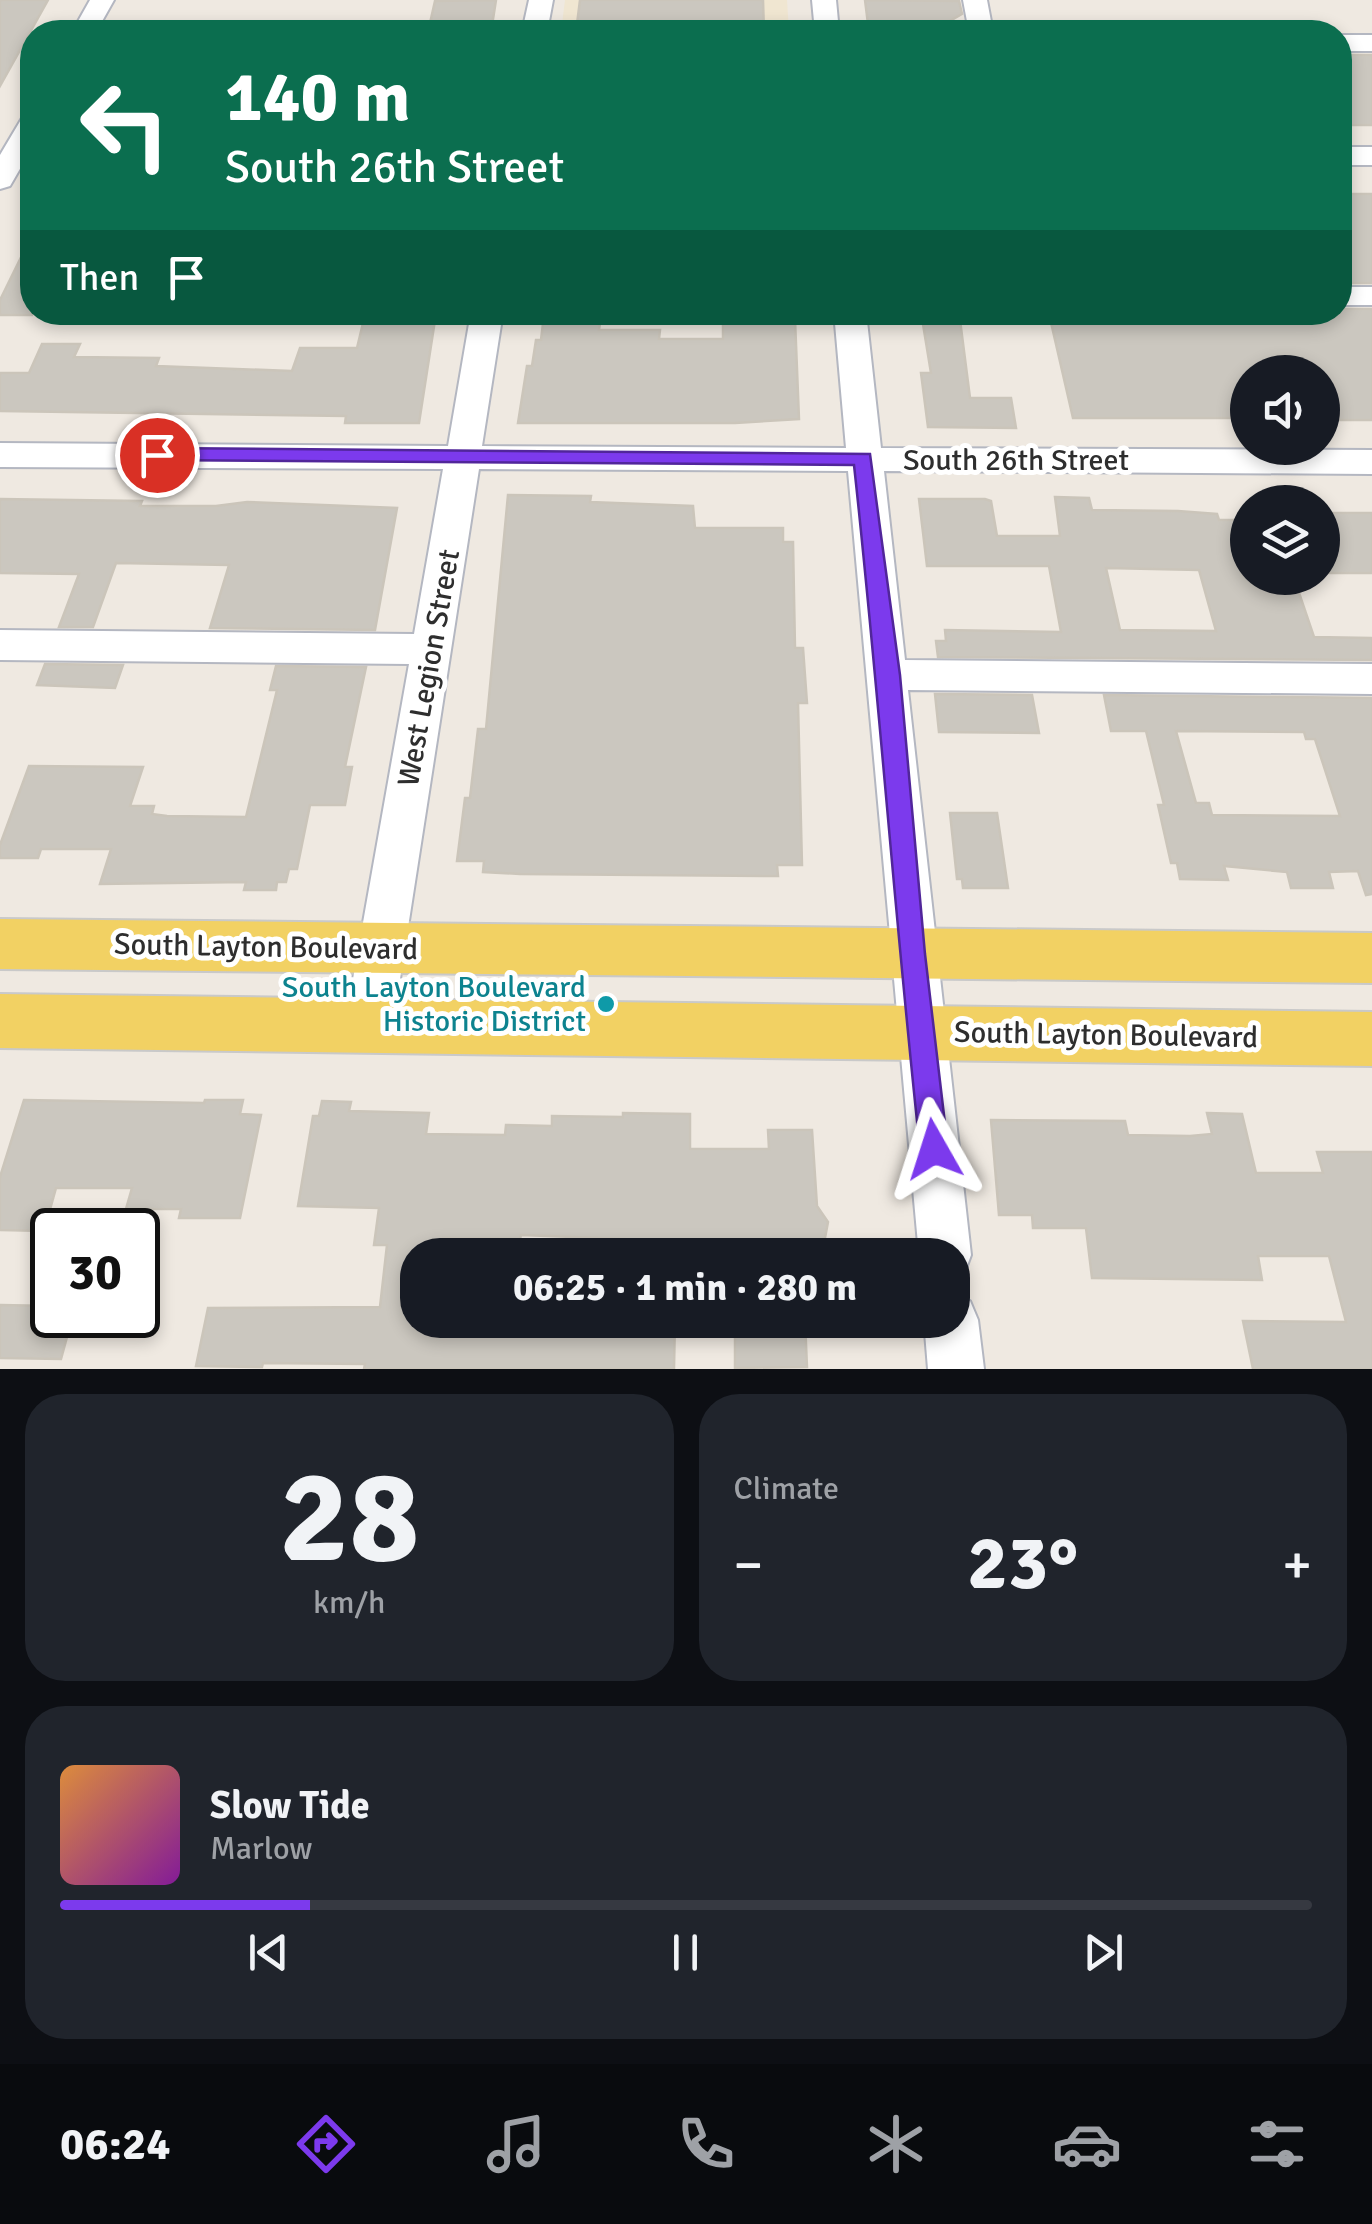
<!DOCTYPE html>
<meta charset="utf-8">
<style>
:root{--surface:#171b24;--page:#20242c;--text:#f1f3f6;--muted:#9ea1a6;--line:#363941;--accent:#7c3aed}
body{margin:0;font-family:Signika,sans-serif;background:var(--page);color:var(--text);height:100vh;display:flex;flex-direction:column;font-size:38px;white-space:nowrap}
*{box-sizing:border-box;margin:0}
p{font-size:32px;color:var(--muted)}
.icon{flex:none;width:55px;height:55px;fill:none;stroke:currentColor;stroke-width:2;stroke-linecap:round;stroke-linejoin:round}
.map{position:relative;height:1369px;overflow:hidden}
.panel{display:flex;flex-direction:column;gap:25px;padding:25px;background:#0d0f14;flex:1}
.panel>*{flex:none}
.guide{position:absolute;left:20px;top:20px;width:1332px;height:305px;border-radius:40px;box-shadow:0 5px 15px #0003;background:#0b6e4f;color:#fff;overflow:hidden}
.buttons{position:absolute;left:1230px;top:355px;display:grid;gap:20px}
.buttons a{display:grid;place-items:center;width:110px;height:110px;border-radius:50%;background:var(--surface);box-shadow:0 5px 15px #0003;font-size:50px}
.speed{position:absolute;left:30px;top:1208px;display:flex;gap:20px;font-size:50px;font-weight:700;text-align:center}
.speed>*{display:grid;place-content:center;width:130px;height:130px;border-radius:50%;background:var(--surface);box-shadow:0 5px 15px #0003;line-height:1}
.speed .limit{border:5px solid #111;border-radius:15px;background:#fff;color:#111}
.pin{position:absolute;display:grid;place-items:center;width:85px;height:85px;color:#fff;margin:-42px;border:5px solid #fff;border-radius:50%;box-shadow:0 2px 10px #0007}
.me{position:absolute;width:110px;margin:-55px;rotate:354deg;stroke-linejoin:round;filter:drop-shadow(0 0 8px #0008)}
.turn{display:flex;align-items:center;gap:35px;height:210px;padding:0 40px;font-size:45px}
.turn .icon{width:130px;height:130px;stroke-width:2.5}
.turn b{display:block;font-size:70px;line-height:85px}
.then{display:flex;align-items:center;height:95px;padding:0 40px;background:#0003;gap:20px;font-size:38px}
.big{font-size:75px;font-weight:700;line-height:1.1}
.panel .tile{flex:1;display:flex;flex-direction:column;justify-content:center;gap:15px;min-width:0;padding:0 35px;border-radius:40px;background:var(--page)}
.panel .dial{align-items:center;gap:0}
.dial b{font-size:130px;line-height:1}
.song{display:flex;align-items:center;gap:30px}
.cover{width:120px;height:120px;border-radius:15px;background:linear-gradient(135deg,hsl(30 70% 55%),hsl(290 70% 35%))}
.played{height:10px;border-radius:5px;background:linear-gradient(90deg,var(--accent) 20%,var(--line) 20%)}
.keys{display:flex;justify-content:space-around;direction:ltr}
.heat{display:flex;justify-content:space-between;align-items:center;font-size:55px;direction:ltr}
.panel .tiles{flex:1;display:grid;gap:25px;grid-template-columns:1fr 1fr}
.tile:last-child{grid-column:span 2}
.trip{position:absolute;left:400px;top:1238px;width:570px;height:100px;border-radius:40px;background:var(--surface);box-shadow:0 5px 15px #0003;font-weight:700;line-height:100px;text-align:center}
.dock{display:flex;height:160px;justify-content:space-around;align-items:center;background:#090b0e;color:var(--muted)}
.dock .icon{width:70px;height:70px}
.dock .selected{color:var(--accent)}
.dock b{font-size:45px;color:var(--text)}
.map>svg:first-child{display:block}
.education{fill:#f0e6d1}
.building{fill:#cbc7bf;stroke:#cbc5ba;stroke-width:2.5;fill-rule:evenodd}
.lines{fill:none;stroke-linecap:round;stroke-linejoin:round}
.minor-casing{stroke:#b4b7c1;stroke-width:4}
.major-casing{stroke:#c9c9c9;stroke-width:4}
.minor{fill:#fff;fill-rule:evenodd}
.major{fill:#f2d163;fill-rule:evenodd}
.route{fill:#7c3aed;stroke:#51269a;stroke-width:2.5}
.culture-dot{fill:#0f9aa8;stroke:#fff;stroke-width:4}
.labels{text-anchor:middle;dominant-baseline:central;stroke-width:10;stroke-linejoin:round;paint-order:stroke}
.street-label{font-size:30px;fill:#2e2e2e;stroke:#fff}
.culture-label{font-size:30px;fill:#0d838f;stroke:#fff;text-anchor:end}
</style>
<div class="map">
<svg width="1372" height="1369" viewBox="0 0 1372 1369">
<rect width="100%" height="100%" fill="#efe9e1"/>
<path class="education" d="M565,0H787L789,32H561Z"/>
<path class="building" d="M0,0H48L0,86Z
M496,0L491,32H428L435,1Z
M580,0H763L764,32H576Z
M865,0L959,1L962,14L931,32H869Z
M1340,55H1372V125H1340Z
M1340,194H1372V283H1340Z
M32,235V315H0V300Z
M1340,309H1372V420H1322V372H1248V418H1073L1050,318L1097,312H1340Z
M375,312H430L428,320H435L419,423H345L346,416L0,411V373H29L42,344H80L74,357L159,358L156,366L292,371L300,348H357L364,319H373Z
M736,312H787V319H795L799,419L735,423H518L527,366H532L536,340H541L544,315L601,316L599,330H660L659,339H723V318H736Z
M921,312H959L970,398H1011L1016,428L928,427L921,373H931Z
M508,495L591,496L590,502L693,506L695,528H783V542H793L795,648H803L807,703H798L802,865H777L778,876L520,874L483,872L484,861H457L465,798H470L478,729H486Z
M1055,497L1089,498L1092,510L1178,511L1217,514L1219,520H1248V578H1294L1314,637L1372,638V660L938,657L936,641H946L945,630L1061,632L1049,566H927L919,499H985L991,501L997,536H1060ZM1106,568L1199,570L1216,631L1120,630Z
M0,499L142,501L140,506H216L247,502L397,508L375,630L210,628L229,565L116,563L93,627H59L79,574L0,573Z
M1330,513H1372V573H1322V519H1332Z
M45,664L123,665L115,688L37,685Z
M276,666L366,667L345,767H352L345,805H310L297,869H289L286,882H277L276,890H244L246,882L100,884L111,849H41L38,858H0V845L29,766L143,767L130,806H154L152,814L167,816L246,817L277,690H270Z
M935,694L1032,695L1039,733L939,732Z
M1104,695L1372,698V894L1366,895L1358,871L1329,872L1333,888H1291L1287,872L1224,866L1228,880L1180,879L1177,863H1171L1158,805H1164L1146,731H1111ZM1176,731L1304,732L1306,739H1315L1340,816L1212,815L1209,803H1196Z
M950,813H997L1008,888H963L962,879H957Z
M24,1100L204,1103L205,1100H243L240,1114L261,1115L240,1218H179L181,1209H126L132,1188H56L44,1231L0,1230V1177Z
M322,1101L351,1102L349,1111L429,1113L426,1134L505,1135L506,1125L552,1126V1116L623,1117V1113L690,1114V1149H769L768,1130H812L817,1206L828,1222L825,1238L814,1244V1255H728V1243L521,1235L520,1239L443,1238V1243H430L429,1255H418V1320H675L674,1369H364L365,1364L263,1363L262,1367L196,1366L208,1308L380,1307L387,1245H374L379,1208L298,1206L313,1116H319Z
M1207,1113L1242,1114L1256,1173H1323L1317,1152H1372V1369H1253L1243,1321L1346,1322L1329,1256H1258L1262,1280L1092,1278L1086,1228H1033L1032,1215H999L991,1120L1125,1121L1128,1135L1190,1136L1212,1134Z
M0,1305L52,1306V1315H73L61,1359L0,1358Z
M735,1320H805L807,1367L735,1368Z"/>
<g class="lines">
<defs>
<path id="minor" d="M90,0H114L96,32H72Z
M529,0H553L547,32H522Z
M812,0H836L839,32H815Z
M963,0H987L993,32H969Z
M1340,35H1372V51H1340Z
M32,116V148L10,186L0,189V155L22,118Z
M1340,147H1372V165H1340Z
M1340,287H1372V305H1340Z
M471,312H503L482,446L846,448L834,312H866L881,448L1372,450V474L884,471L905,660L1372,664V694L908,690L971,1255L964,1274L952,1278V1255H919L848,471L479,469L393,1024L386,1039L369,1046L352,1039L345,1024L409,664L0,660V630L414,634L443,469L0,467V443L448,446Z
M952,1294L970,1301L978,1320L984,1369H928L924,1320H952Z"/>
<path id="major" d="M0,919L1372,933V983L0,969Z
M0,994L1372,1012V1066L0,1048Z"/>
</defs>
<use href="#minor" class="minor-casing"/>
<use href="#major" class="major-casing"/>
<use href="#minor" class="minor"/>
<use href="#major" class="major"/>
</g>
<path class="route" d="M157,448L870,454L900,675L925,954L948,1149L944,1159L934,1163L924,1159L920,1149C895,921 879,693 854,465L150,460V450Z"/>
<circle class="culture-dot" cx="606" cy="1004" r="10"/>
<g class="labels">
<g class="street-label">
<text x="1016" y="460">South 26th Street</text>
<text transform="translate(429 668) rotate(-80)">West Legion Street</text>
<text transform="translate(266 947) rotate(1)">South Layton Boulevard</text>
<text transform="translate(1106 1035) rotate(1)">South Layton Boulevard</text>
</g>
<g class="culture-label">
<text x="586" y="987">South Layton Boulevard<tspan x="586" dy="34">Historic District</tspan></text>
</g>
</g>
</svg>
<div class="buttons">
<a><svg class="icon" aria-label="sound" viewBox="0 0 24 24"><path d="M4 9h4l5-4v14l-5-4H4zM17 9q2 3 0 6"/></svg></a>
<a><svg class="icon" aria-label="layers" viewBox="0 0 24 24"><path d="M12 4l9 5-9 5-9-5zM3 14l9 5 9-5"/></svg></a>
</div>
<div class="speed"><div class="limit">30</div></div>
<div class="pin" style="left:157px;top:455px;background:#d93025"><svg class="icon" aria-label="arrive" viewBox="0 0 24 24"><path d="M6 21V4h12l-3 4 3 4H6"/></svg></div>
<svg class="me" style="left:934px;top:1149px" viewBox="-20 -20 40 40"><path d="M0-17L14 15 0 8-14 15z" fill="#7c3aed" stroke="#fff" stroke-width="4"/></svg>
<div class="trip">06:25 · 1 min · 280 m</div>
<div class="guide">
<div class="turn"><svg class="icon" aria-label="left" viewBox="0 0 24 24"><path d="M17 20v-9H6M10 6l-5 5 5 5"/></svg><div><b>140 m</b>South 26th Street</div></div>
<div class="then">Then<svg class="icon" aria-label="arrive" viewBox="0 0 24 24"><path d="M6 21V4h12l-3 4 3 4H6"/></svg></div>
</div>
</div>
<section class="panel">
<div class="tiles">
<div class="tile dial"><b>28</b><p>km/h</p></div>
<div class="tile"><p>Climate</p>
<div class="heat"><a>−</a><b class="big">23°</b><a>+</a></div>
</div>
<div class="tile">
<div class="song"><i class="cover"></i><div><b>Slow Tide</b><p>Marlow</p></div></div>
<div class="played"></div>
<div class="keys"><svg class="icon" aria-label="previous" viewBox="0 0 24 24"><path d="M18 5L8 12l10 7zM5 5v14"/></svg><svg class="icon" aria-label="pause" viewBox="0 0 24 24"><path d="M8 5v14M16 5v14"/></svg><svg class="icon" aria-label="next" viewBox="0 0 24 24"><path d="M6 5l10 7-10 7zM19 5v14"/></svg></div>
</div>
</div>
</section>
<nav class="dock">
<b>06:24</b>
<svg class="icon selected" aria-label="directions" viewBox="0 0 24 24"><path d="M12 3l9 9-9 9-9-9zM9 14v-3h6M13 9l2 2-2 2"/></svg>
<svg class="icon" aria-label="music" viewBox="0 0 24 24"><path d="M9 18V5l10-2v13"/><circle cx="6" cy="18" r="3"/><circle cx="16" cy="16" r="3"/></svg>
<svg class="icon" aria-label="phone" viewBox="0 0 24 24"><path d="M5 4h4l2 5-3 2q2 4 5 5l2-3 5 2v4C11 20 4 13 5 4z"/></svg>
<svg class="icon" aria-label="climate" viewBox="0 0 24 24"><path d="M12 3v18M4 7l16 10M4 17L20 7"/></svg>
<svg class="icon" aria-label="car" viewBox="0 0 24 24"><path d="M5 17H2v-5l4-1 3-4h7l3 4 3 1v5h-3M9 17h6M6 11h13"/><circle cx="7" cy="17" r="2"/><circle cx="17" cy="17" r="2"/></svg>
<svg class="icon" aria-label="filters" viewBox="0 0 24 24"><path d="M4 7h16M4 17h16"/><circle cx="9" cy="7" r="2"/><circle cx="15" cy="17" r="2"/></svg>
</nav>
